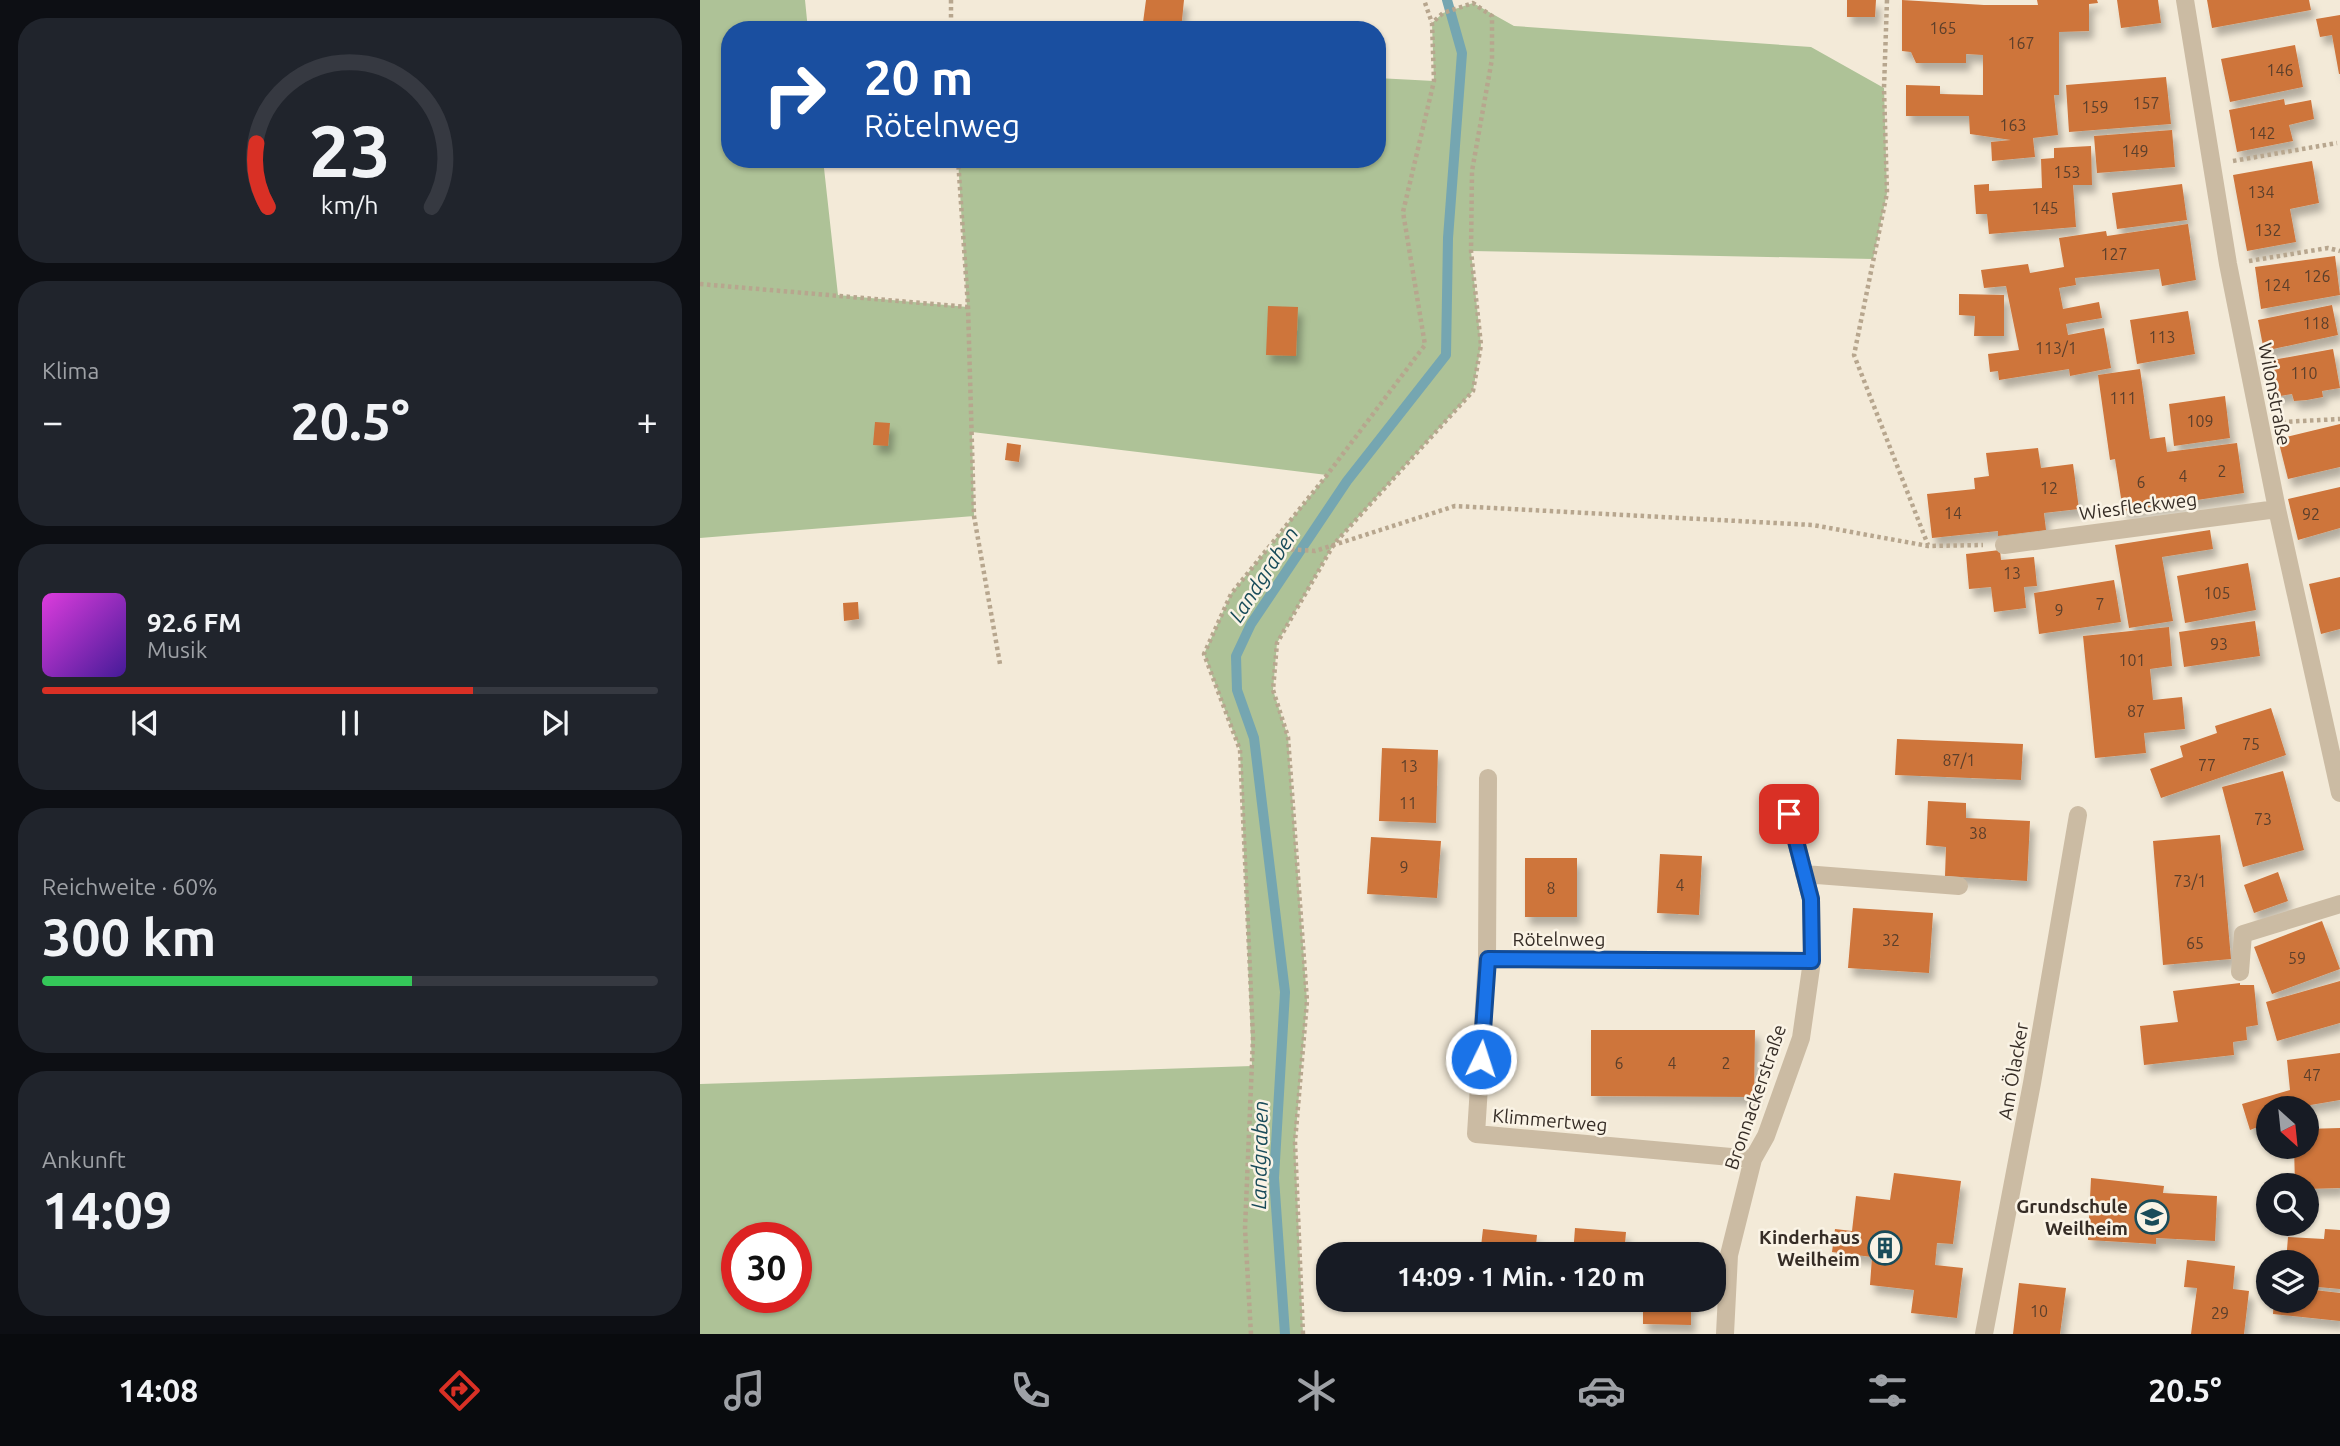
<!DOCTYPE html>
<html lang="de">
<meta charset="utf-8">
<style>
:root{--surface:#171b24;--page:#20242c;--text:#f1f3f6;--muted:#9ea1a6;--line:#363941;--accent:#d93025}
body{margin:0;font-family:Ubuntu,sans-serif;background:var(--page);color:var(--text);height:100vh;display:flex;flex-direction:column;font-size:26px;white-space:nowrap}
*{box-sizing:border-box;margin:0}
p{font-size:23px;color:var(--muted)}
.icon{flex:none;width:38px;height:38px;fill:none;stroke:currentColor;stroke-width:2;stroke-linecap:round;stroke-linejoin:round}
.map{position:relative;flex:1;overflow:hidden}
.details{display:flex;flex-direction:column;gap:18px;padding:18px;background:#0d0f14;width:700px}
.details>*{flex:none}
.guide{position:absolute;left:21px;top:21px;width:665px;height:147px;border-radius:28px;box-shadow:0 2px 5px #0004;background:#1a4fa0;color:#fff;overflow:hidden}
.needle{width:46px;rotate:153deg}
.buttons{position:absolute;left:1556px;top:1096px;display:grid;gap:14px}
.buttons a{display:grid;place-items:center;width:63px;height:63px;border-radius:50%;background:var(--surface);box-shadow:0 2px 5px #0004;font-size:35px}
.speed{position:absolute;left:21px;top:1222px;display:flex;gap:14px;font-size:35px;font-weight:700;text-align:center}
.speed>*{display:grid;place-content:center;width:91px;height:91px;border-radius:50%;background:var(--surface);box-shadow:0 2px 5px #0004;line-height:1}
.speed .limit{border:10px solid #d22;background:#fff;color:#111}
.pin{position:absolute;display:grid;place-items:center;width:60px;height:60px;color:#fff;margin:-30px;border-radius:14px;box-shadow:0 4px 10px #0006}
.me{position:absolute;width:77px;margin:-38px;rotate:4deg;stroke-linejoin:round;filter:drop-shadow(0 0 5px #0008)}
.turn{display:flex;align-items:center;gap:24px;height:147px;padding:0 28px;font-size:32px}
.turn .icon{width:91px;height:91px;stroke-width:2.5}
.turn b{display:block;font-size:49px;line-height:60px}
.big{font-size:52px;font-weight:600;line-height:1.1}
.details .widget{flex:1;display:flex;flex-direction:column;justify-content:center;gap:10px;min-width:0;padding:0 24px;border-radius:28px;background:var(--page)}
.details .dial{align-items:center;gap:0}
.dial svg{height:182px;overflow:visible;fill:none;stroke:var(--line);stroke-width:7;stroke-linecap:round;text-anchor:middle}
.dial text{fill:var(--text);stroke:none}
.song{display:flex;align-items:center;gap:21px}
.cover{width:84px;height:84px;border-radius:10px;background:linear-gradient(135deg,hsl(300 70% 55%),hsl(260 70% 35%))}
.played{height:7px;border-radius:4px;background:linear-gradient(90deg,var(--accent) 70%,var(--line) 70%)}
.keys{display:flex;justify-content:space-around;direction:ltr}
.heat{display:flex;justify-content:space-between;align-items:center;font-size:38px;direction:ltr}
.charge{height:10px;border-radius:5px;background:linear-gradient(90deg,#34c759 60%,var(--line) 0)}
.trip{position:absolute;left:616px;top:1242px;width:410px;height:70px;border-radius:28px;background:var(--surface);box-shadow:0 2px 5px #0004;font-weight:600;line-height:70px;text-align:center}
.tab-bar{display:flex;height:112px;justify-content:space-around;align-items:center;background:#090b0e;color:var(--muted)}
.tab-bar .icon{width:49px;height:49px}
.tab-bar .active{color:var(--accent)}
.tab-bar b{font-size:32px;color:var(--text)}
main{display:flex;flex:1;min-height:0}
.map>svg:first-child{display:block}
.green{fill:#aec297;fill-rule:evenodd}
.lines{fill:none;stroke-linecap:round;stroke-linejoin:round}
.stream{stroke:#75a6b1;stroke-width:10}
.building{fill:#ce743b;filter:url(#shadow)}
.path{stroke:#b7a68e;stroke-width:4.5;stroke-dasharray:3.5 3.5;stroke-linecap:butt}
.minor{stroke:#cbbba3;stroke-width:18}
.route-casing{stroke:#114b97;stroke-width:18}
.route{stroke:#1a73e8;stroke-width:12}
.labels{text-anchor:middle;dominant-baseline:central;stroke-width:5;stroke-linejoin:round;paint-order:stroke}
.number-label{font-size:16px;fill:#5c3f2b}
.street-label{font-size:19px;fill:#362d26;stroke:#faf3e5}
.poi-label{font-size:19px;font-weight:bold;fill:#362d26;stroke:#faf3e5;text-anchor:end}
.water-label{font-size:21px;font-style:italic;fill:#194c5a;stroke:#faf3e5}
</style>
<main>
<section class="details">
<div class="widget dial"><svg viewBox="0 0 100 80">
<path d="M14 69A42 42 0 1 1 86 69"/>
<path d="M14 69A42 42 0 0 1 9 41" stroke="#d93025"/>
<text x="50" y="56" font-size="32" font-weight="700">23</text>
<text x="50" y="72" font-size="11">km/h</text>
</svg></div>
<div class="widget"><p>Klima</p>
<div class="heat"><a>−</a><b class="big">20.5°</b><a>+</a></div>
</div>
<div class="widget">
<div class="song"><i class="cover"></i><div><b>92.6 FM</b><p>Musik</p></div></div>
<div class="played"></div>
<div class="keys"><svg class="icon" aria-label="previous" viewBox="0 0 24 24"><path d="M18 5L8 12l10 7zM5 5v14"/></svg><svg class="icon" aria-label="pause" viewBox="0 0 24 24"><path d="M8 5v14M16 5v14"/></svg><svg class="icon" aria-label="next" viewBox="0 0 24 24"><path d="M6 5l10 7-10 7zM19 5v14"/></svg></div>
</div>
<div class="widget"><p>Reichweite · 60%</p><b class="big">300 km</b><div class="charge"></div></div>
<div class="widget"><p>Ankunft</p><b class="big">14:09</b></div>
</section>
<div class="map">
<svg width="1640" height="1334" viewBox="0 0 1640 1334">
<defs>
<filter id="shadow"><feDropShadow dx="4.5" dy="8" stdDeviation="3.5" flood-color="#0004"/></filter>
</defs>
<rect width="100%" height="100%" fill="#f3ead8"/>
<path class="green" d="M0,0H105L108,30H30V159H123L138,295L267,307L258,159H677V78L734,81L732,23L743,13L773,3L814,26L1111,47L1184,88L1187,193L1173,259L771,251L781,345L773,391L634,544L577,643L573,690L588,737L607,1001L595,1142L603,1334H0V1084L552,1066L540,750L504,654L531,594L627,475L272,432L274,516L0,538ZM37,1237H96V1297H37Z"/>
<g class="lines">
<path class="stream" d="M585,1334L574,1178L585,992L554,738L537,690L536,656L551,624L647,481L746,355L748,238L762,53L747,0"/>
</g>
<path class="building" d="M446,0H484L481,30H442Z
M1147,0H1176L1175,17H1147Z
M1202,0L1284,5H1338L1337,0H1397L1398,3L1389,4V31L1359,32V95H1354L1358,135L1333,138L1335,157L1292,161L1291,142L1311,140L1270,134L1269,116H1206V85L1240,86V94L1283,95V55L1266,54V63H1216L1211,52L1202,51Z
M1417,0H1458L1461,23L1421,28Z
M1507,0H1609L1611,10L1512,28Z
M1640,15V74H1639L1632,35L1620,37L1616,19Z
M1595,45L1603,87L1530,102L1521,59Z
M1466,77L1471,124L1369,132L1366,85Z
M1584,99L1585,105L1611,100L1614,119L1589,125L1593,141L1537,152L1529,110Z
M1472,130L1475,167L1397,173L1394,136Z
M1391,146L1392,185H1373L1376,227L1289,234L1287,214H1276L1274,185L1289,184V191L1342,188L1341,159L1354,158V148Z
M1612,161L1619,203L1590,209L1596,242L1547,251L1533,175Z
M1482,184L1487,220L1417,229L1412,193Z
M1488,224L1496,280L1462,286L1459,269L1375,278L1376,285L1359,288L1363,309L1399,302L1402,318L1366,324L1368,335L1404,328L1411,368L1370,376L1369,369L1299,380L1298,371L1290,372L1288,354L1319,350L1306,286L1284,288L1281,270L1328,264L1330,273L1364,267L1359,238L1406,231L1407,236Z
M1635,256L1640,295L1561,309L1555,267Z
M1259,294L1304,295V336H1274L1275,316L1259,315Z
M1632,305L1638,335L1564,351L1558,320Z
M568,306L598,307L596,356L566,355Z
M1488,311L1495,354L1437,364L1430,320Z
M1633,349L1640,388L1622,391L1623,397L1607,400L1594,401L1592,394L1574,397L1567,361Z
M1440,369L1450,439L1465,437L1467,452L1537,443L1544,493L1423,511L1415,459L1410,460L1398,375Z
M1525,396L1530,438L1474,446L1469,404Z
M175,422L190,423L188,446L173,445Z
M1640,424V467L1588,479L1578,439Z
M307,443L321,445L319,462L305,460Z
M1338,448L1341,468L1373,464L1379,509L1344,513L1346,530L1298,536V531L1232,538L1227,494L1275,489L1274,478L1289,476L1286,453Z
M1640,487V528L1598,540L1588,499Z
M1510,530L1513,549L1462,557L1473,621L1429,628L1415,545Z
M1300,550L1301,560L1334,557L1337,586L1324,587L1326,608L1294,612L1291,587L1269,589L1266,554Z
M1548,563L1556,610L1485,623L1477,576Z
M1640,577V629L1621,634L1609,584Z
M1414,580L1421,622L1339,634L1334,593Z
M158,602L159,619L144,621L143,603Z
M1555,621L1560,656L1484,667L1479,632Z
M1469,627L1472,666L1450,669L1453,700L1482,697L1485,729L1444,733L1446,753L1395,758L1383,636Z
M1571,708L1586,755L1461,798L1450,769L1483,757L1480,746L1517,733L1515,726Z
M1197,739L1323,744L1321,780L1195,775Z
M682,748L738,750L736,823L679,821Z
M1583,771L1604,850L1543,867L1522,787Z
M1228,801L1266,803V818L1330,821L1327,881L1245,876L1246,847L1226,845Z
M1520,835L1531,959L1463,965L1453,841Z
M671,837L741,841L737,898L667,894Z
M960,854L1002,856L999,915L957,913Z
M825,858H877V917H825Z
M1578,872L1588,901L1554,913L1544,885Z
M1153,908L1233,913L1229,973L1148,968Z
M1622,921L1640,969L1572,994L1554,947Z
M1640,981V1023L1577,1041L1566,1002Z
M1540,983V985H1554L1558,1025L1546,1027L1547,1040L1533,1042L1534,1055L1444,1065L1440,1026L1478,1022L1473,991Z
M891,1030H1055L1054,1097L891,1096Z
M1640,1053V1100L1593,1108H1568V1123L1550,1130L1542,1104L1590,1090L1587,1060Z
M1640,1128V1188L1606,1189V1185H1595L1594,1146H1606V1129Z
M1194,1173L1261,1181L1253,1244L1237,1243L1235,1265L1263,1268L1257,1318L1211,1313L1214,1290L1170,1285L1172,1257L1132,1252L1135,1229L1152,1231L1156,1196L1190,1200Z
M1391,1178L1464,1186L1463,1193L1517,1196L1515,1241L1456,1238V1244L1388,1240Z
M875,1228L926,1232L924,1255H873Z
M783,1229L837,1235L835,1255H780Z
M1625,1229L1640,1230V1289L1606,1286V1262H1586L1588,1237L1624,1239Z
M1487,1260L1535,1266L1533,1289L1549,1291L1544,1334H1491L1497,1288L1484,1287Z
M1319,1283L1366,1288L1360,1334H1313Z
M1606,1289L1640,1293V1321L1573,1314L1574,1300H1606Z
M943,1300H991V1325L943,1324Z"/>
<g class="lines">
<path class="path" d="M251,0V30
M1187,0L1184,88L1187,193L1154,355L1228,545
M258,159L268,307L274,516L300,664
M1533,161L1637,143
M1549,261L1628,248L1640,251
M0,284L268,307
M1582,422L1640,419
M570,548L615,551L755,506L1113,525L1228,546L1283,545
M551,1334L545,1229L553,1038L540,750L504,654L531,594L627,475L725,345L703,212L734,81L732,23L724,0
M603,1334L595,1142L607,1001L588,737L573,690L577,643L634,544L773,391L781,345L771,251L772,171L792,59V16L773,3L743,13L732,23"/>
<path class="minor" d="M1485,0L1528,264L1577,509L1640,793
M1304,545L1577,509
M788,778L787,959L1112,961
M1104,874L1259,886
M787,959L776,1134L1053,1159
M1540,972L1543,934L1640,904
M1025,1334L1029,1255L1053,1159L1066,1136L1101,1038L1112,961L1111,899L1089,814
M1284,1334L1332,1083L1378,815"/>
</g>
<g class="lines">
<defs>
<path id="route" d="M781,1059L788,959L1112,961L1111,899L1089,814"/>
</defs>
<use href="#route" class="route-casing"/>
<use href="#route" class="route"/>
</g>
<defs>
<symbol id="school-ring" viewBox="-11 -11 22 22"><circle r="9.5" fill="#faf3e5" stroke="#194c5a" stroke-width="1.5"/><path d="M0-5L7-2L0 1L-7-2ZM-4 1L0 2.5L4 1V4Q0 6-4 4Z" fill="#194c5a"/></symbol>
<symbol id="building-ring" viewBox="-11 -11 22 22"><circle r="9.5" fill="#faf3e5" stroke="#194c5a" stroke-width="1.5"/><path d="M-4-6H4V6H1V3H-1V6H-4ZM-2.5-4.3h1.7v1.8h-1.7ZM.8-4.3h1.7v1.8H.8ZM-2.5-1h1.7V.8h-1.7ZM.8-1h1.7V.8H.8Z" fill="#194c5a"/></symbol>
</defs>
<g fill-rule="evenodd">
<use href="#school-ring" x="1433" y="1198" width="38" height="38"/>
<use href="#building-ring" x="1166" y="1229" width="38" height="38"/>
</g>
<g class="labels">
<g class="number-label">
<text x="1243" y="28">165</text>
<text x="1321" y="43">167</text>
<text x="1580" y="70">146</text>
<text x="1446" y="103">157</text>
<text x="1395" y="107">159</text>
<text x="1313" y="125">163</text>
<text x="1562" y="133">142</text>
<text x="1435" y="151">149</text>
<text x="1367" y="172">153</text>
<text x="1561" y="192">134</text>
<text x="1345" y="208">145</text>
<text x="1568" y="230">132</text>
<text x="1414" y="254">127</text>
<text x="1617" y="276">126</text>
<text x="1577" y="285">124</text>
<text x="1616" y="323">118</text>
<text x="1462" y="337">113</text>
<text x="1356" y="348">113/1</text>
<text x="1604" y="373">110</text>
<text x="1423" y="398">111</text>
<text x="1500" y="421">109</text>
<text x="1522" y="471">2</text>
<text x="1483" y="476">4</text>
<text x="1441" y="482">6</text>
<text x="1349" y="488">12</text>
<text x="1253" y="513">14</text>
<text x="1611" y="514">92</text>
<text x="1312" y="573">13</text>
<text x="1517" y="593">105</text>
<text x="1400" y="604">7</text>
<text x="1359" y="610">9</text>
<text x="1519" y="644">93</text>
<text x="1432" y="660">101</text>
<text x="1436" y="711">87</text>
<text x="1551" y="744">75</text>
<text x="1259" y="760">87/1</text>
<text x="1507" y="765">77</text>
<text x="709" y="766">13</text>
<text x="708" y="803">11</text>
<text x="1563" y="819">73</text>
<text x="1278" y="833">38</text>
<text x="704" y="867">9</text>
<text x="1490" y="881">73/1</text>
<text x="980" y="885">4</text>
<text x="851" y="888">8</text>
<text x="1191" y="940">32</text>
<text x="1495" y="943">65</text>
<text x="1597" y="958">59</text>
<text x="919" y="1063">6</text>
<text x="972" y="1063">4</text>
<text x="1026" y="1063">2</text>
<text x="1612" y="1075">47</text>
<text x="1339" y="1311">10</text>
<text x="1520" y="1313">29</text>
</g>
<g class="street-label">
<text transform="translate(1575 394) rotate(79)">Wilonstraße</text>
<text transform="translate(1438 506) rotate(-7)">Wiesfleckweg</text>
<text x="859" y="939">Rötelnweg</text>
<text transform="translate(1313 1071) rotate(-80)">Am Ölacker</text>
<text transform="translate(1055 1097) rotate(-71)">Bronnackerstraße</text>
<text transform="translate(850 1120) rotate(5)">Klimmertweg</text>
</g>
<g class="poi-label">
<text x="1428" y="1206">Grundschule<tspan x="1428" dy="22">Weilheim</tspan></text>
<text x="1160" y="1237">Kinderhaus<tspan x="1160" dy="22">Weilheim</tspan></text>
</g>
<g class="water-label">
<text transform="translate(563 574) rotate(-57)">Landgraben</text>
<text transform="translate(559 1155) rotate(-89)">Landgraben</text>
</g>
</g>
</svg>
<div class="buttons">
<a><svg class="needle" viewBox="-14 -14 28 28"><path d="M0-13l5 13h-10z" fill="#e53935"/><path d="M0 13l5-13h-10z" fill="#9ea1a6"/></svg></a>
<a><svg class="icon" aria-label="search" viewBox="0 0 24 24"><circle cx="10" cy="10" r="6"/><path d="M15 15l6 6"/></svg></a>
<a><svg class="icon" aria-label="layers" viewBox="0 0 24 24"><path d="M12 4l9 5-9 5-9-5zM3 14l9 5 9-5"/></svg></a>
</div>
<div class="speed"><div class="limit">30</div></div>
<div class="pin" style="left:1089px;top:814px;background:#d93025"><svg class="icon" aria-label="arrive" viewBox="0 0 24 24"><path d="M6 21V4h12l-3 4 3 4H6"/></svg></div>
<svg class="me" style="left:781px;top:1059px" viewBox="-20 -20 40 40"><circle r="17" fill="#1a73e8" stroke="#fff" stroke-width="3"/><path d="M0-11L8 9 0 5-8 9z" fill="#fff"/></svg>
<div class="trip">14:09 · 1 Min. · 120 m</div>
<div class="guide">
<div class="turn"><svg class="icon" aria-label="right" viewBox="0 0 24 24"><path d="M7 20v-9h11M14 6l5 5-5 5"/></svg><div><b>20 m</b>Rötelnweg</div></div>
</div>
</div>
</main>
<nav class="tab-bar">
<b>14:08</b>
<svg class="icon active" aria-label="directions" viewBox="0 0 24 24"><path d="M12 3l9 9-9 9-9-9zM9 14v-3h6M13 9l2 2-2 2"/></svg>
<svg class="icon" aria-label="music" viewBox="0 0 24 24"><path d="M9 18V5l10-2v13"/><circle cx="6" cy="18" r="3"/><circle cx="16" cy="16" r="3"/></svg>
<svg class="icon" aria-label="phone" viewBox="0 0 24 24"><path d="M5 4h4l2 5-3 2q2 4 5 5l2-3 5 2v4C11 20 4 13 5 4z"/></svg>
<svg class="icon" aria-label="climate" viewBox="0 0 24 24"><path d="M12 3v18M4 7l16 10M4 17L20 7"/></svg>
<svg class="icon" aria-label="car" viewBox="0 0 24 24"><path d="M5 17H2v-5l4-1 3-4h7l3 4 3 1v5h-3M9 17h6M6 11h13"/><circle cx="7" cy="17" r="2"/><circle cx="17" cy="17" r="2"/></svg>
<svg class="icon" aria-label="filters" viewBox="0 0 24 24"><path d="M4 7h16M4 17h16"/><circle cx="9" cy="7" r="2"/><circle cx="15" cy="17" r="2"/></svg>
<b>20.5°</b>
</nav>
